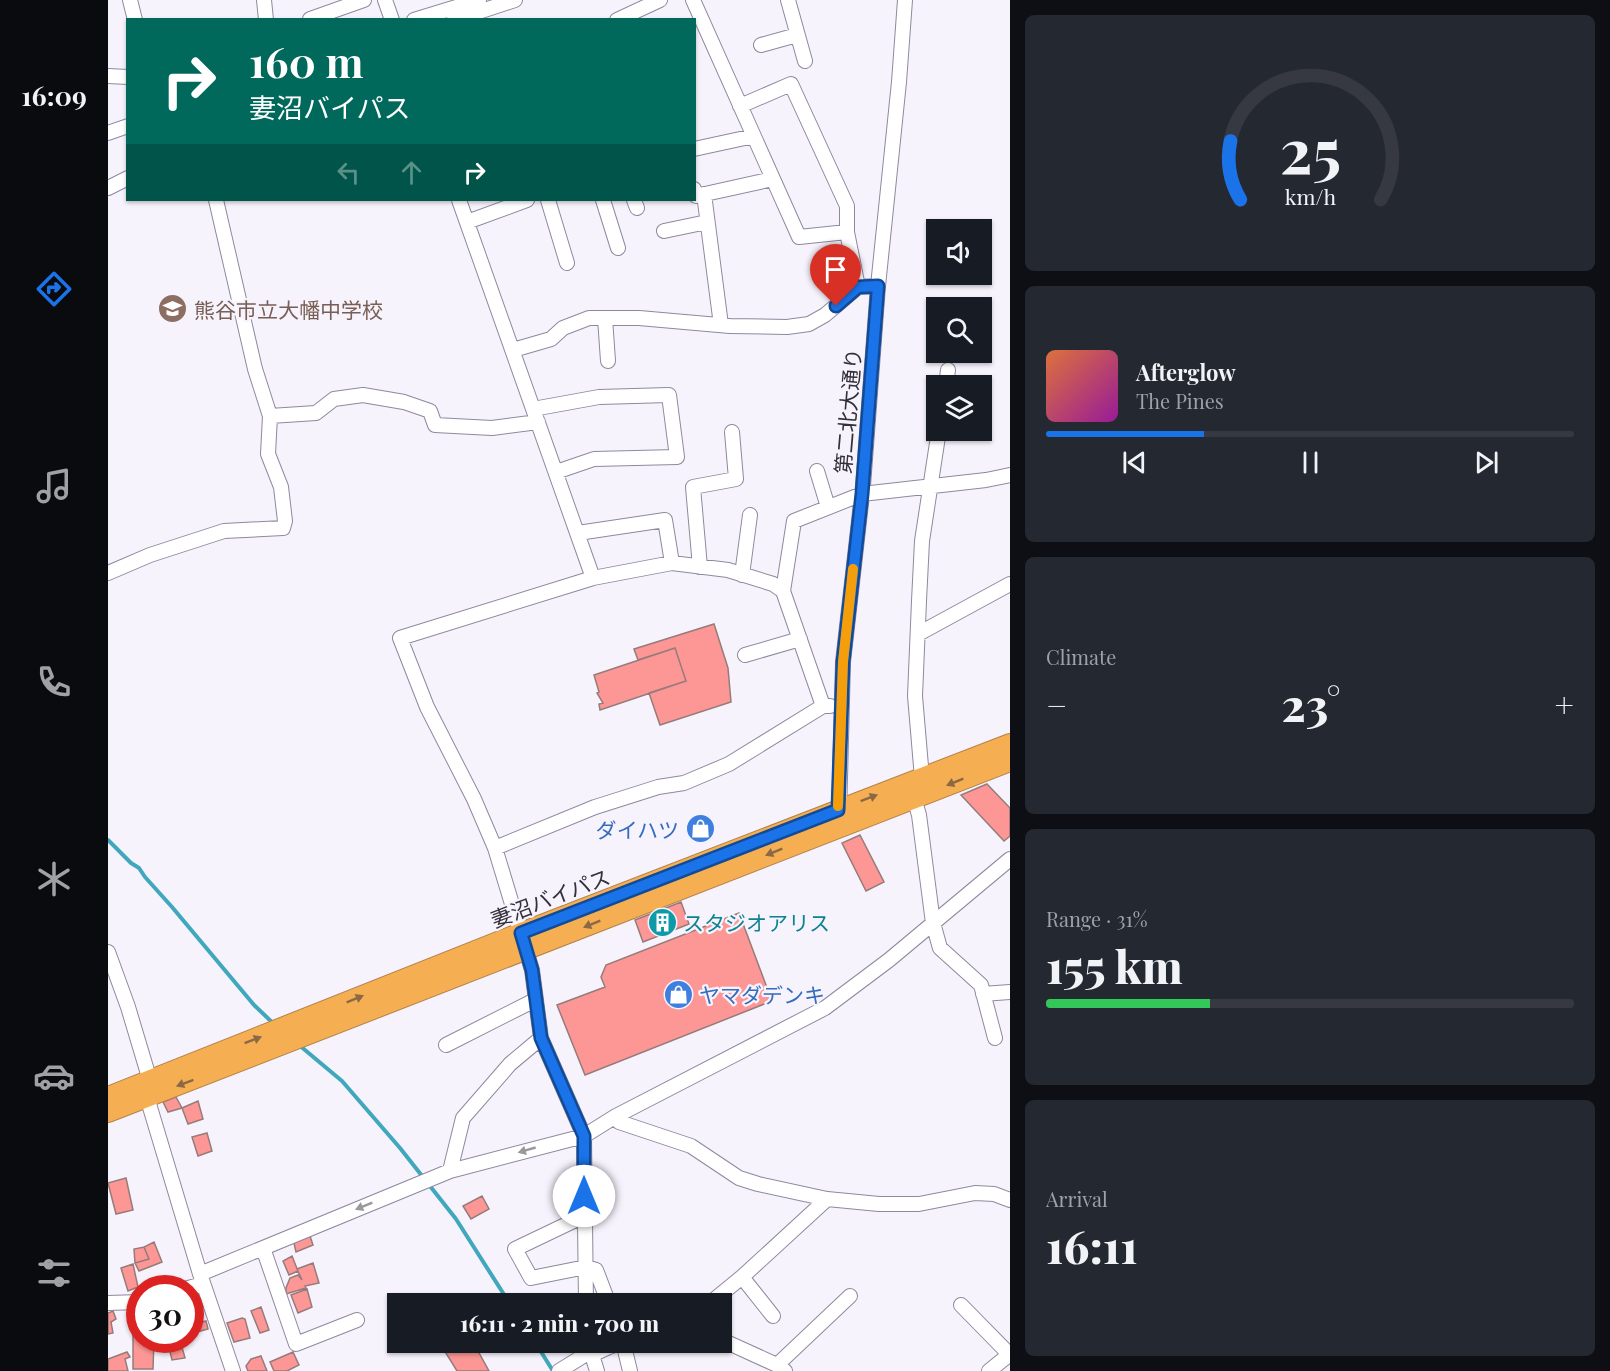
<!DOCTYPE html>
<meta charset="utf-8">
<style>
:root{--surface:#171b24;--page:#242831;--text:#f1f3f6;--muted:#9ea1a6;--line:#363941;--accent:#1a73e8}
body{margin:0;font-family:"Playfair Display","Noto Sans JP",serif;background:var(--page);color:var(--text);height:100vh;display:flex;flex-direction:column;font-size:22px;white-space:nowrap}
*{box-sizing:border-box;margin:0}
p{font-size:20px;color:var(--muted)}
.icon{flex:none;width:33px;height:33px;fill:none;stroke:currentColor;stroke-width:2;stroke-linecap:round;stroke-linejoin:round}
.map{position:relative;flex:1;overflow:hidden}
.panel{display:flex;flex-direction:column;gap:15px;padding:15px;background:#0d0f14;width:600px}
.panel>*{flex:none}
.hud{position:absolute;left:18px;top:18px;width:570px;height:183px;border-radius:0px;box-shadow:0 2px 4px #0004;background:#00695c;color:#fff;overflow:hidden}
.fabs{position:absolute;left:818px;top:219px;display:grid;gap:12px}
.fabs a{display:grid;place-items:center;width:66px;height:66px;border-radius:0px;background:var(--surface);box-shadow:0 2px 4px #0004;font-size:30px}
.speed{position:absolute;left:18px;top:1275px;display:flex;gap:12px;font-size:30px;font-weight:700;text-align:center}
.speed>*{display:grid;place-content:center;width:78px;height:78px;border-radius:50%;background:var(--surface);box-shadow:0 2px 4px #0004;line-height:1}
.speed .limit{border:9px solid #d22;background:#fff;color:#111}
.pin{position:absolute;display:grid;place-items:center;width:51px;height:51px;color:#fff;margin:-62px -26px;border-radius:50% 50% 50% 0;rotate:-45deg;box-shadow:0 0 6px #0007}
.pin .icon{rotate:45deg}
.me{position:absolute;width:66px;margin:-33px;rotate:0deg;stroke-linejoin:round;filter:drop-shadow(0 0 4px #0008)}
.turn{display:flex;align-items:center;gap:21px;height:126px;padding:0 24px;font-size:27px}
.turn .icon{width:78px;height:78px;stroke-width:2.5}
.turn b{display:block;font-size:42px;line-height:51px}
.lanes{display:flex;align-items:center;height:57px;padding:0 24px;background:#0003;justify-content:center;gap:30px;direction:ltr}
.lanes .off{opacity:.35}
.big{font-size:45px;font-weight:800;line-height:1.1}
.panel .tile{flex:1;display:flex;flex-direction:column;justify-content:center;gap:9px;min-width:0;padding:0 21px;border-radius:9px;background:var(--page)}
.panel .dial{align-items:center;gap:0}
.dial svg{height:156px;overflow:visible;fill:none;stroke:var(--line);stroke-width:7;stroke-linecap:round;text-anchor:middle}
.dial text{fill:var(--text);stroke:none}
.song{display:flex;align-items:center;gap:18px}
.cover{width:72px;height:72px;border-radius:9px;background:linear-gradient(135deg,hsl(20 70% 55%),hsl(300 70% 35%))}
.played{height:6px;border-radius:3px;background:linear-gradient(90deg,var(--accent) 30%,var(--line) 30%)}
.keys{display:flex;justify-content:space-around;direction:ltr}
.heat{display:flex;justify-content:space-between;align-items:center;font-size:33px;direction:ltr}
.charge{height:9px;border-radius:4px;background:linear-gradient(90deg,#34c759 31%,var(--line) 0)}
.trip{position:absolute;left:279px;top:1293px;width:345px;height:60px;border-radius:0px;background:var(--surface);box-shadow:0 2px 4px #0004;font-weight:800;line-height:60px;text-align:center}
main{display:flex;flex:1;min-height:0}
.tab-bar{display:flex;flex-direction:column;width:108px;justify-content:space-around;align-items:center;background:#090b0e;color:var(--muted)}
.tab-bar .icon{width:42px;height:42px}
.tab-bar .active{color:var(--accent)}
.tab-bar b{font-size:27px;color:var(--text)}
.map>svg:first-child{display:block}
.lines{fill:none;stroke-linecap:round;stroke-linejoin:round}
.stream{stroke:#41a7bc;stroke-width:4}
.building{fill:#fc9795;stroke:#967b7a;stroke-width:1.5}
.minor-casing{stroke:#90889e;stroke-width:16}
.highway-casing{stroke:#b2824a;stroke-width:22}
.minor{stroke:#fff;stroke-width:14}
.highway{stroke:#f6ae53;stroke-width:20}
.oneway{fill:#8b6945}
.oneway2{fill:#99989c}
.route-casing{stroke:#114b97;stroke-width:15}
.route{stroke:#1a73e8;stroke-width:10}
.slow{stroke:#f59e0b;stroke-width:10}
.labels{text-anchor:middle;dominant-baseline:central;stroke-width:4.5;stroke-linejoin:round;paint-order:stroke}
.education-label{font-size:21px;fill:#785e54;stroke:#f6f3fd;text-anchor:start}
.street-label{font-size:21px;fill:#333039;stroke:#f6f3fd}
.shop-label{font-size:21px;fill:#366cbe;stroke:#f6f3fd;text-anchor:end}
.culture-label{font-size:21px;fill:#0d838f;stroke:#f6f3fd;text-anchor:start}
</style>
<main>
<nav class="tab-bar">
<b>16:09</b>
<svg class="icon active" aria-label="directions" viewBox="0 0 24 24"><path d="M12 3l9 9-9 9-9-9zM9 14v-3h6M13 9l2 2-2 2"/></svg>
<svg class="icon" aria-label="music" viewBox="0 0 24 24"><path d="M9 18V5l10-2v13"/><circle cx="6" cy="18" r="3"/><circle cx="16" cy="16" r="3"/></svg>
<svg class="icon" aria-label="phone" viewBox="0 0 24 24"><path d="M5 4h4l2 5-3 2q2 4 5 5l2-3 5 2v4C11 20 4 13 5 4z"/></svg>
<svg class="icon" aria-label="climate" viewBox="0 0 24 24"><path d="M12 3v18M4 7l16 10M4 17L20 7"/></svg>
<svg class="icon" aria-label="car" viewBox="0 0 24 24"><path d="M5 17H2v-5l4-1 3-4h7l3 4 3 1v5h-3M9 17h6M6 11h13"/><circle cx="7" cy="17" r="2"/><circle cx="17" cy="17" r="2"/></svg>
<svg class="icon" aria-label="filters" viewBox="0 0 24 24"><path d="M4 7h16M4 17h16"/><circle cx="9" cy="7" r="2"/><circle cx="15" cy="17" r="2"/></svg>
</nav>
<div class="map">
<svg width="902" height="1371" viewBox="0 0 902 1371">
<rect width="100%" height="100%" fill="#f6f3fd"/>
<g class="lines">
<path class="stream" d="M0,840L23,863L31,868L37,877L64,907L146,1005L167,1025
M191,1045L234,1081L292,1148L348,1219L402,1304
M427,1342L445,1371"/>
</g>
<path class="building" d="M606,624L620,668L623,702L552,725L541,693L578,681L567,648L530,660L526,649Z
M567,648L578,681L492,710L491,704L495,703L489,693L491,692L486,675Z
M879,784L902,808V836L896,841L853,795Z
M752,835L776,882L758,891L734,843Z
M573,902L581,924L535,942L527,920Z
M631,913L664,1001L477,1075L449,1005L497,987L493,977L498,965Z
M68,1097L74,1108L60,1112L55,1102Z
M90,1101L95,1119L80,1124L74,1108Z
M99,1133L104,1151L90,1156L84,1137Z
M18,1178L25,1210L8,1214L0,1183Z
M374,1196L381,1209L363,1219L355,1206Z
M201,1233L205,1245L188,1252L185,1239Z
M46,1242L54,1262L31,1271L27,1263L41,1259L36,1247Z
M36,1247L41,1259L27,1263L26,1249Z
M184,1256L190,1271L181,1275L175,1261Z
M205,1263L211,1283L197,1286L198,1288L178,1294V1288L182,1278L190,1275L194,1280L189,1269Z
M25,1264L30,1287L20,1291L13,1268Z
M199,1289L204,1307L190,1313L183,1295Z
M153,1307L161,1330L152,1333L143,1311Z
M5,1311L8,1319L3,1322L5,1333L0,1334V1313Z
M134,1318L137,1319L142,1338L126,1342L119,1323Z
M98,1321L100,1329L82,1334V1325Z
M25,1335L32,1336V1340H46L45,1369H25Z
M59,1340H72L77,1358L64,1360Z
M348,1342H365L381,1371H349L336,1350Z
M19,1352L22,1357L17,1359L20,1371H0V1359Z
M185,1352L191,1365L179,1371H166L162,1362Z
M153,1356L159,1371H140L138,1366L143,1359Z"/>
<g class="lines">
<defs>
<path id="minor" d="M22,0L27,20
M156,0L158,20
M277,0L284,20
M585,0L691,237L739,232
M680,0L697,61
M202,19L256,0
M306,20L371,0
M346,20L407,0
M509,20L552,0
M653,45L689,35
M0,76L20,77
M632,106L683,84L739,206V232L750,287
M0,133L20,126
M586,149L646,136
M0,188L20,178
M586,189L588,196L665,179
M596,194L613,325
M351,200L485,578
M440,200L459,263
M495,200L510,248
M526,200L529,208
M359,222L419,200
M556,231L599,222
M497,318L500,361
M405,350L443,339L455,328L481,318H531L622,326L679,327L701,324L717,315L750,287L770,286
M838,386L840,370
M425,409L491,397L561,395L569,457L486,459L448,472
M162,416L208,413L226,399L255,395L296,402L322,411L327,425L384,428L430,422
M709,471L720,507
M470,533L557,520L564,563
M592,567L585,487L628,479L624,432
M0,573L42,555L116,531L175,528L177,521L173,487L160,454L162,416L147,369L108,200
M634,575L642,515
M675,591L686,521L754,494L878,480L902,475
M810,634L902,584
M637,655L692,639
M814,778L807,696L811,601L814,541L831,430
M806,798L811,815L825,923L832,948L873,985L887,1038
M731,817L735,662L755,486L770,286L791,82L797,0
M387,848L487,807L550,787L576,783L621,764L715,706H722
M0,952L20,1007L46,1094L41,1104L92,1274L125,1371
M875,994L902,992
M338,1045L427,1000
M508,1116L511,1122L583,1146L631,1178L650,1184L719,1199L771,1204H811L867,1193L886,1194L902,1200
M342,1171L355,1118L402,1064L433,1038
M476,1216L407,1249L423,1278L478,1267L488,1270L501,1304
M155,1248L188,1344L249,1320
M92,1274L342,1171L476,1136L508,1116L717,1008L781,960L902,859
M634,1277L665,1316
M80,1288L95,1284
M0,1303L32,1302
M478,1304L476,1136L433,1038L424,970L387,848L366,799L319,707L292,638L485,578L564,563L620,570L665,584L675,591L715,706
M601,1304L634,1277L719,1199
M853,1305L901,1354
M614,1340L669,1365L677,1371
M515,1342L522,1371
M484,1355L489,1371
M669,1365L742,1296
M451,1371L480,1353L484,1355L501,1347L516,1342
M881,1371L902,1354"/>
<path id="highway" d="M0,1097L413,933L902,744
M0,1112L902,761"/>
</defs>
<use href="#minor" class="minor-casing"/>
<use href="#highway" class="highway-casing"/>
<use href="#minor" class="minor"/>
<use href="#highway" class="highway"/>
</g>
<defs><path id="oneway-solid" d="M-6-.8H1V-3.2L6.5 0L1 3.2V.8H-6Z" transform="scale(1.5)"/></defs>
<g class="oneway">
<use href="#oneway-solid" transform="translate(847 782) rotate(158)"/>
<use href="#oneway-solid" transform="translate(761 798) rotate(-21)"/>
<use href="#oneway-solid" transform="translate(666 852) rotate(158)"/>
<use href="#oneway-solid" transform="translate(484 924) rotate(158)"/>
<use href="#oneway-solid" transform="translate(247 999) rotate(-22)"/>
<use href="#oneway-solid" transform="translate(145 1040) rotate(-21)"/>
<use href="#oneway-solid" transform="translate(77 1083) rotate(159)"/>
</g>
<g class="oneway2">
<use href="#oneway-solid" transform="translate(419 1150) rotate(164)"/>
<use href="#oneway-solid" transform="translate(256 1206) rotate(158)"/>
</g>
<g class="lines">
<defs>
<path id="route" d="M476,1196V1136L433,1038L424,970L413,933L730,810L735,662L754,494L770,286L750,287L728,306"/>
</defs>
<use href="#route" class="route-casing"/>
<use href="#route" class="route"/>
<path class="slow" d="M730,806L735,662L745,569"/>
</g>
<defs>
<symbol id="school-disc" viewBox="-11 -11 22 22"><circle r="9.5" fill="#8d6e63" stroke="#f6f3fd"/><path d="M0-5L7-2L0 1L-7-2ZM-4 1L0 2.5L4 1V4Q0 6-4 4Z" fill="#fff"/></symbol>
<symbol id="shop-disc" viewBox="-11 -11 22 22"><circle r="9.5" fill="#3f7fe0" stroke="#f6f3fd"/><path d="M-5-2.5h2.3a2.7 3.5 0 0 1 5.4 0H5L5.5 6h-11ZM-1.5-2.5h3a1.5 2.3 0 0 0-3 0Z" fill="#fff"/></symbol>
<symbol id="building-disc" viewBox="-11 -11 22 22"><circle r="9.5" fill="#0f9aa8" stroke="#f6f3fd"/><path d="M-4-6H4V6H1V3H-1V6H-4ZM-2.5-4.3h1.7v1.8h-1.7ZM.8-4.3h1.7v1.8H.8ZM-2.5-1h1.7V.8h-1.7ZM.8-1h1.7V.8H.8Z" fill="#fff"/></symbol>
</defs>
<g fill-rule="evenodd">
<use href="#school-disc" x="48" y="292" width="33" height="33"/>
<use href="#shop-disc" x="576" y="812" width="33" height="33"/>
<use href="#building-disc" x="538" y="906" width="33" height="33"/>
<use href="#shop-disc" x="554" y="978" width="33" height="33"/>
</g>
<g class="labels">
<g class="education-label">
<text x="86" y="309">熊谷市立大幡中学校</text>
</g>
<g class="street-label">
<text transform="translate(739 411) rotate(-85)">第二北大通り</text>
<text transform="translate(442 897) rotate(-21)">妻沼バイパス</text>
</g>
<g class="shop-label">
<text x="571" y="829">ダイハツ</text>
<text x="591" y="994" text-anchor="start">ヤマダデンキ</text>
</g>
<g class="culture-label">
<text x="575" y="922">スタジオアリス</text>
</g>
</g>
</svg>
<div class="fabs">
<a><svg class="icon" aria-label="sound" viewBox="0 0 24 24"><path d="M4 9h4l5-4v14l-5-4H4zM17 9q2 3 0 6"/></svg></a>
<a><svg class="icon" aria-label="search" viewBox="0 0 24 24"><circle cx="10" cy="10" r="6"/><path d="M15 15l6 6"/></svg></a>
<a><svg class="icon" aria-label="layers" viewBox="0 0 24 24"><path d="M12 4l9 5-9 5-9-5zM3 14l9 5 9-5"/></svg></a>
</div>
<div class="speed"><div class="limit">30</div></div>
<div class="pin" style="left:728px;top:306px;background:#d93025"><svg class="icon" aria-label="arrive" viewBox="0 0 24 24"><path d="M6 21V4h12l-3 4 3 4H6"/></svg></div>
<svg class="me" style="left:476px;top:1196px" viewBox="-20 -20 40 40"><circle r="19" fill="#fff"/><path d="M0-13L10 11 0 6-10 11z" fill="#1a73e8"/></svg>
<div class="trip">16:11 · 2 min · 700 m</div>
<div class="hud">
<div class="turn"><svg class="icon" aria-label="right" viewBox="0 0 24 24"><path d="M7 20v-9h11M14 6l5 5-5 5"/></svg><div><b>160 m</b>妻沼バイパス</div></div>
<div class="lanes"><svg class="icon off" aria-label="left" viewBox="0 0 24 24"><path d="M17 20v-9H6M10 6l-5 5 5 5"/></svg><svg class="icon off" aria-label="ahead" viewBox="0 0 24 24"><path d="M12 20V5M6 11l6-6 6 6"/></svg><svg class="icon" aria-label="right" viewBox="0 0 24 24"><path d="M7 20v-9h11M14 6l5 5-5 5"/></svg></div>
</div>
</div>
<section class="panel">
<div class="tile dial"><svg viewBox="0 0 100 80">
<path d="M14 69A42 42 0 1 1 86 69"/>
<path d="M14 69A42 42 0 0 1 9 39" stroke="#1a73e8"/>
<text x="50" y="56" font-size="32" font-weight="700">25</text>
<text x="50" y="72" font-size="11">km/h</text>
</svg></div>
<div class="tile">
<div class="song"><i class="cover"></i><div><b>Afterglow</b><p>The Pines</p></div></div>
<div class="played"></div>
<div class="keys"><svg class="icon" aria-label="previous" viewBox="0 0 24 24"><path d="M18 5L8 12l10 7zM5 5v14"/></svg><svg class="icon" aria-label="pause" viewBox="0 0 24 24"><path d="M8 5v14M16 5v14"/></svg><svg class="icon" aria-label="next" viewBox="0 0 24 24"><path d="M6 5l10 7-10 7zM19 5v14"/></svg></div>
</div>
<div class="tile"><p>Climate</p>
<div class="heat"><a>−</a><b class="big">23°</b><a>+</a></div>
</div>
<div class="tile"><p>Range · 31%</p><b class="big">155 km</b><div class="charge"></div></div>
<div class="tile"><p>Arrival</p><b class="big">16:11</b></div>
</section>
</main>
